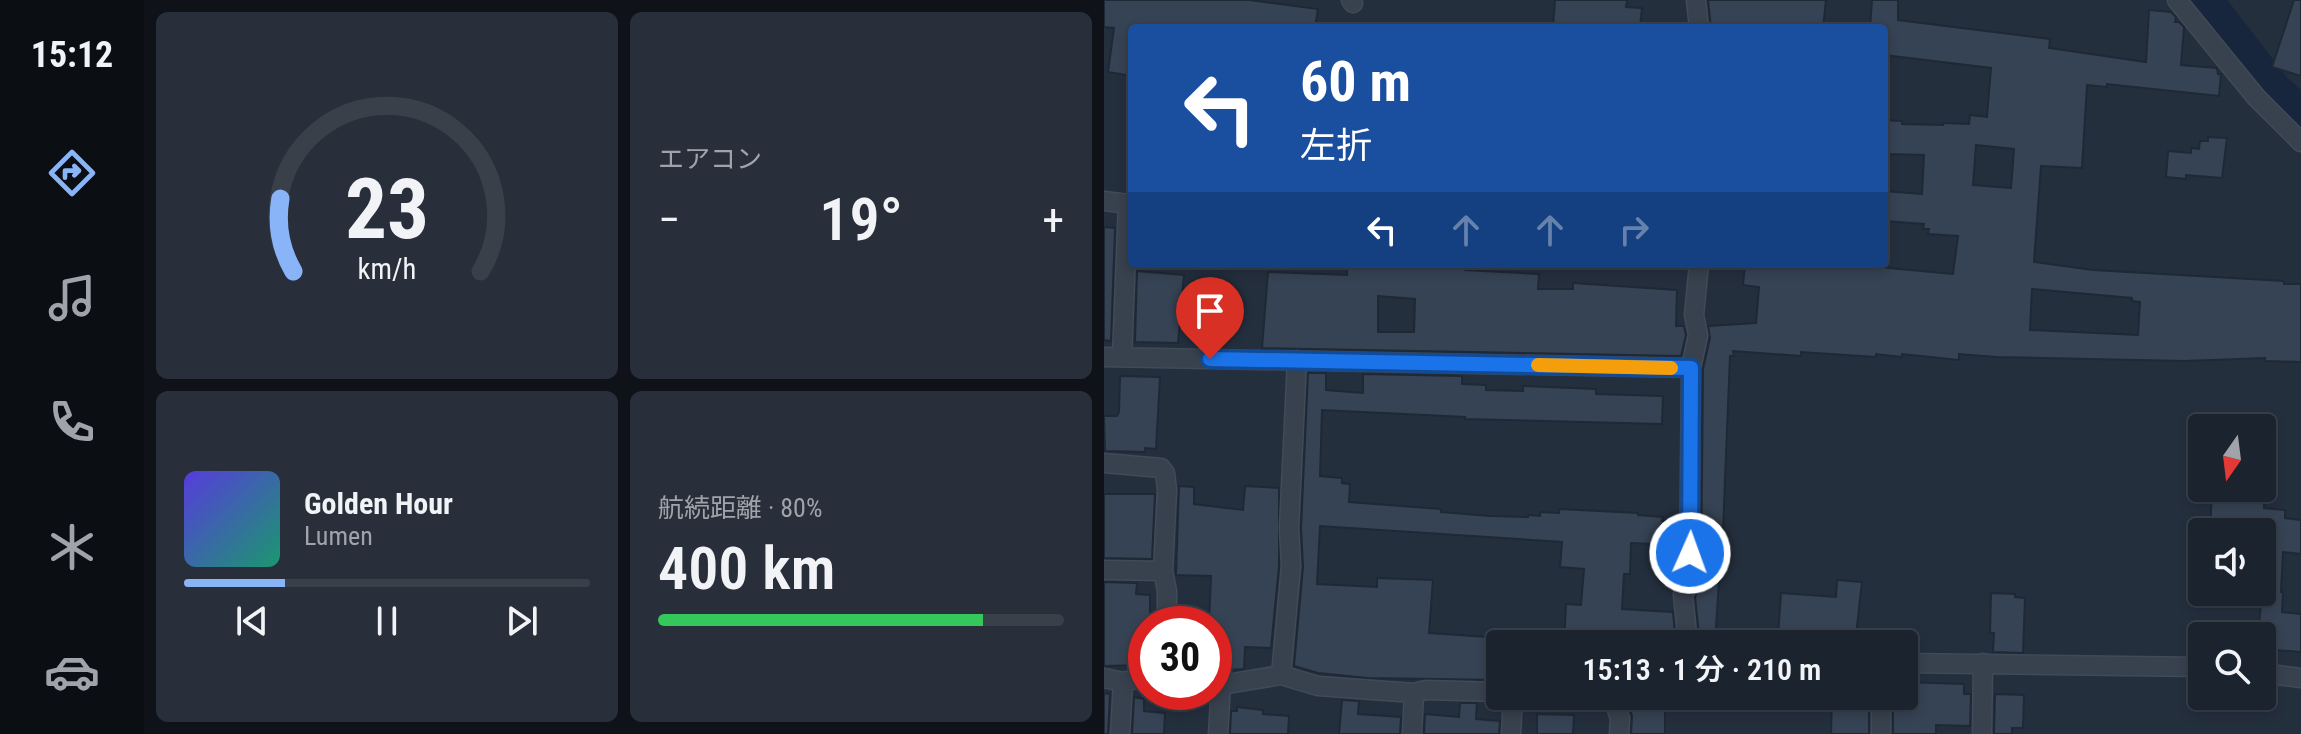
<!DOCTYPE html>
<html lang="ja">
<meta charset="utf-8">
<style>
:root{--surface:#1b232e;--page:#282f3a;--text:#f1f3f6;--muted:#a0a4aa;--line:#39404a;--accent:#8ab4f8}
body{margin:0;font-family:"Roboto Condensed","Noto Sans JP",sans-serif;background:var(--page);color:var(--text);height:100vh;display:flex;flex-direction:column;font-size:30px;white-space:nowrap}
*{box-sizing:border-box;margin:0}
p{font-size:26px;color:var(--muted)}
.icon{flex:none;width:44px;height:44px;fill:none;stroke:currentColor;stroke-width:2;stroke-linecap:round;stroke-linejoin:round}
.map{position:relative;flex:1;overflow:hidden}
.panel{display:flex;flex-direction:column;gap:12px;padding:12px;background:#0f1319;width:960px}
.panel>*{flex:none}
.guide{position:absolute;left:24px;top:24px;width:760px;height:244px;border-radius:8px;box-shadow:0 4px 12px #0003,0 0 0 2px var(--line);background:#1a4fa0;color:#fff;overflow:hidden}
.needle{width:52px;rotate:194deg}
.buttons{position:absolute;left:1084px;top:414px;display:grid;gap:16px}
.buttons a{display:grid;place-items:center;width:88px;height:88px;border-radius:8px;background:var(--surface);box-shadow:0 4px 12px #0003,0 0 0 2px var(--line);font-size:40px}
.speed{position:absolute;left:24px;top:606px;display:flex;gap:16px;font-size:40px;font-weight:700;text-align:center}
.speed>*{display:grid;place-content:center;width:104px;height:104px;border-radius:50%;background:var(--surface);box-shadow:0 4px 12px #0003,0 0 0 2px var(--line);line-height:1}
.speed .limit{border:12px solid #d22;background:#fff;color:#111}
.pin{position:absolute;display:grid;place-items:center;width:68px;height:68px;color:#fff;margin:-82px -34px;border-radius:50% 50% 50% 0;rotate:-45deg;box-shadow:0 0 8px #0007}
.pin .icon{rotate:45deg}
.me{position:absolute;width:88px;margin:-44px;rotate:2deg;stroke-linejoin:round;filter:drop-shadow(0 0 6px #0008)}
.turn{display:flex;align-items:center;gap:28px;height:168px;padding:0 40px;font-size:36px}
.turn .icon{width:104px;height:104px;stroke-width:2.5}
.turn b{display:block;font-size:56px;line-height:68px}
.lanes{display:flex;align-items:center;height:76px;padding:0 40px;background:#0003;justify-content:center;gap:40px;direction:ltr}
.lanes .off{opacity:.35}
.big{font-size:60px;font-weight:600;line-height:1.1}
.panel .card{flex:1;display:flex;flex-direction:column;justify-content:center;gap:12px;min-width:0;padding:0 28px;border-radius:12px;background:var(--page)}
.panel .dial{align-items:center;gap:0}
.dial svg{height:208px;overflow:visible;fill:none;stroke:var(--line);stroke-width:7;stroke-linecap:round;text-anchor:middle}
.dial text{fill:var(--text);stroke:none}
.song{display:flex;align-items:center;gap:24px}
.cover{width:96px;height:96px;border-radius:12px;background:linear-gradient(135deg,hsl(250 70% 55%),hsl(160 70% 35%))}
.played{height:8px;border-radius:4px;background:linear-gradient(90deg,var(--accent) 25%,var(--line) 25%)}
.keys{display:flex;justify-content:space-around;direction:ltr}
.heat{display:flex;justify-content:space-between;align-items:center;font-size:44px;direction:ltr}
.charge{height:12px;border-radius:6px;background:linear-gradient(90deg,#34c759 80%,var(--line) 0)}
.panel .tiles{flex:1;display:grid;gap:12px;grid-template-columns:repeat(2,1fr)}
.trip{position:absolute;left:382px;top:630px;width:432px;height:80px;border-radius:8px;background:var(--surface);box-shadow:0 4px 12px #0003,0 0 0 2px var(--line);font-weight:600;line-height:80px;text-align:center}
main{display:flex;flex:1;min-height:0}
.dock{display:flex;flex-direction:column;width:144px;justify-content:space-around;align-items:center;background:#0b0e12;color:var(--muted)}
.dock .icon{width:56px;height:56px}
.dock .on{color:var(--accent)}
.dock b{font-size:36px;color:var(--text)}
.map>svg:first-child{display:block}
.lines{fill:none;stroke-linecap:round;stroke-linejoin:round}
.river{stroke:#17263c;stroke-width:40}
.building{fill:#364354;stroke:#1f2835;stroke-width:2;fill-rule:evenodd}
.street-casing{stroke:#414a57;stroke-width:21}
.street{stroke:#38414e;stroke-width:18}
.route-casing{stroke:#114b97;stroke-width:20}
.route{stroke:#1a73e8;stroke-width:14}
.slow{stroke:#f59e0b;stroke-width:14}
</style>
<main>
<nav class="dock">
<b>15:12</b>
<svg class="icon on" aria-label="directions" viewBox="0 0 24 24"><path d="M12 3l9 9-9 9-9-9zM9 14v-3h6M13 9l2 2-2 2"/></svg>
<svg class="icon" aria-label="music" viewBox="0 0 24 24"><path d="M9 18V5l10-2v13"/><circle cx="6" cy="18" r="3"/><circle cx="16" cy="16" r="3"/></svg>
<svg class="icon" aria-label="phone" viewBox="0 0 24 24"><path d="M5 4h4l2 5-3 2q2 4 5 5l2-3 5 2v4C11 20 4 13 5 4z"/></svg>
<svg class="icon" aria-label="climate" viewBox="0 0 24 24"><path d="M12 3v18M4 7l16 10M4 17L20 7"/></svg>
<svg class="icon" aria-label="car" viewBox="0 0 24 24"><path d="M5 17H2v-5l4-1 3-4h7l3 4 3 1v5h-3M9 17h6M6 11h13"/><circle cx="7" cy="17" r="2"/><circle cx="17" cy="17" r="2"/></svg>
</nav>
<section class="panel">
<div class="tiles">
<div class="card dial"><svg viewBox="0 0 100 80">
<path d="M14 69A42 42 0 1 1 86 69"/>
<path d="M14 69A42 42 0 0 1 9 41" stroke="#8ab4f8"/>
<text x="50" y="56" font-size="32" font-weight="700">23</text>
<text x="50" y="72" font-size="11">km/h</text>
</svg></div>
<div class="card"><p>エアコン</p>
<div class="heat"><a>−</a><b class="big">19°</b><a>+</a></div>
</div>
<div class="card">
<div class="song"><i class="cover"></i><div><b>Golden Hour</b><p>Lumen</p></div></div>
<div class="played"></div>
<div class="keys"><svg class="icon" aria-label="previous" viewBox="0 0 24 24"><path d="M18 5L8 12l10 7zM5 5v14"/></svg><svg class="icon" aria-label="pause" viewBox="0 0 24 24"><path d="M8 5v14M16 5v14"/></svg><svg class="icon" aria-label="next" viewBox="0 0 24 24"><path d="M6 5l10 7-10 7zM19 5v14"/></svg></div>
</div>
<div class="card"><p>航続距離 · 80%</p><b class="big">400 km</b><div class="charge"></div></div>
</div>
</section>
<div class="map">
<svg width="1197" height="734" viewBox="0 0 1197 734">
<rect width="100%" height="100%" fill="#242f3e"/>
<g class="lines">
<path class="river" d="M1098,0L1169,92L1197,116"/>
</g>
<path class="building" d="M0,0H145L214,9L211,28H28V76L4,72L10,28L0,27Z
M451,0H523L522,7L538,8L536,28L449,27Z
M604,0H722L719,28H607Z
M768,0H794V20L946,39L945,48L1042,62L1045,10L1067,12L1072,17L1071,22H1075L1080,27L1077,65L1113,68L1114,74H1117L1115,96L1003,84V87L983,85L978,168L937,166L930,262L989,270L1180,281V284H1197V362L1161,361V358L1080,361L892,357L855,354V360L798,354V357L772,354V357L697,352V356L629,351L630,356H626L619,530H615L613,564H616L611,644H596L591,597L597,583L599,369L606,338L604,326L652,323L655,287L639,285L641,264H741L849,274L854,236L824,234L825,229H819L820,224L780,221V191L818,194L820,155L780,154V120L798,121V124L839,125V123L865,124L866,115L883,117L887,68L780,55V28H766ZM872,145L910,149L907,188L869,185ZM928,289L1028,298V301L1036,302L1034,335L926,330Z
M1190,0H1197V76L1168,67Z
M1104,137L1123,138L1118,178L1082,175V179L1062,177L1064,151L1087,153V148L1095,149L1096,141H1104Z
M0,227L11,228L7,341L0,340Z
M251,264L361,267V270L435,274L434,289H469V283L573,290L572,326H580L582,335L577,356L158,348L164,272L243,275V267H251ZM274,296L311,299L310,332H274Z
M33,271L80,275L74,343L31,342Z
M204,373H222V390L259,393V374L358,376V384L382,385V390L419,391V386L492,389V394L559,396L558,424L361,419V417L218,410L216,476L238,478V483L246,484L245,502L337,509V512L386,516L424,517V515L436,516V512L455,513V509L534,513V515L559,517L558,521H574L573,545L527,543L526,574H520L518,609L569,612L572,644H460L462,604L477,605L480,569L456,567L458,542L216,526L213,584L273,587V578L329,580L325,633L384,637L382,658H396V680L263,678L214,673L190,666L199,567L197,528Z
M16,376L56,377L52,449L41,448V452L1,451L0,416H13L15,412Z
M75,486L90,487V504L139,510L141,486L175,488V566L167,648L141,647L140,669L110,671V624H105L107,576L72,575Z
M1116,488L1136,490L1135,495L1160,497V508L1181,510V518L1197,520V554L1179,552L1177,592H1179L1178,612L1197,614V652L1158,649V636H1154L1158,592V532L1106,531L1108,492H1116Z
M0,494H51L48,559L0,558Z
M733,580L758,582L751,644H687V638L674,637L677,593L732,597Z
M0,582L33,583L32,594L46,595V624L40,625L39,665L0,666Z
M887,593L911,594V597L921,598L919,653L889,652L890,633H886Z
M800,682L860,684V694H867L866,726L832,725V734H789V696H800Z
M0,693L6,694L4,734H0Z
M891,694L920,695L919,728H908V734H890Z
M522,696H561V734H527L528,716Z
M728,696L765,698V734H727Z
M30,697L40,699V711L61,713L60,734H28Z
M238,700L255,701L254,714L297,717L296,734H235Z
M356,703H373L372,719L396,721L395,734H320L321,714L355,717Z
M133,707L159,710V714L185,716L184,734H126L127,711H133Z
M433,714L470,715L469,734H433Z"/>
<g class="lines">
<defs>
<path id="street" d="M247,0L249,3
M592,0L595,28
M1073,0L1152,97L1197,142
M0,201L24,204L18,357
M0,357L587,368
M0,463L57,468L61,473L63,490L59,571L63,591V624
M0,570L59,571
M584,644L579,595L585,583L587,368L594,335L590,315L595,264
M800,663L1098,667
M1158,673L1197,678
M177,675L187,566L185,528L193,360
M0,678L19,682L42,677
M110,684L117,685L177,675L214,686L310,693L322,690L396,692
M458,696L510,700
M777,696V734
M510,700L516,719L515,734
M16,734L19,682
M114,734L117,685
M308,734L310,693
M407,734L409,696
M878,734L879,663"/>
</defs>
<use href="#street" class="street-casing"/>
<use href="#street" class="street"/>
</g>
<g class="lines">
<defs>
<path id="route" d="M106,359L587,368L586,553"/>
</defs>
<use href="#route" class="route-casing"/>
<use href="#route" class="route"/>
<path class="slow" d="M434,365L567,368"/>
</g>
</svg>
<div class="buttons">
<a><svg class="needle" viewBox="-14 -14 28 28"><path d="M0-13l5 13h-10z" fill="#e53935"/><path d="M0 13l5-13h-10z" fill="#a0a4aa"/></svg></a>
<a><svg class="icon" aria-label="sound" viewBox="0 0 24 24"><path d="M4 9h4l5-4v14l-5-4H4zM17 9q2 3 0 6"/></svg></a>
<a><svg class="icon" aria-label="search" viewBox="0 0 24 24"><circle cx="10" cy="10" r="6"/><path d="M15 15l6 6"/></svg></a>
</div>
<div class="speed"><div class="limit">30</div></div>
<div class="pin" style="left:106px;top:359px;background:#d93025"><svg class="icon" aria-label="arrive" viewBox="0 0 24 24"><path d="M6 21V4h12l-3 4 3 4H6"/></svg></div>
<svg class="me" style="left:586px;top:553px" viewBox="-20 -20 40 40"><circle r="17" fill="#1a73e8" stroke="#fff" stroke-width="3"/><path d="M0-11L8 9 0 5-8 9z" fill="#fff"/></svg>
<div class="trip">15:13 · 1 分 · 210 m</div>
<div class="guide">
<div class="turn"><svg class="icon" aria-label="left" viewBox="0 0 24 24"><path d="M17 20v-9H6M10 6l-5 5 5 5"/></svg><div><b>60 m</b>左折</div></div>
<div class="lanes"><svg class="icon" aria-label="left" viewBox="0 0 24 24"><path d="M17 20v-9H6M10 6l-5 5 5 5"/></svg><svg class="icon off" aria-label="ahead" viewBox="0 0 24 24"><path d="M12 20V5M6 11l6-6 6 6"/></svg><svg class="icon off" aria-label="ahead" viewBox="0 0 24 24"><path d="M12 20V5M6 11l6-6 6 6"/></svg><svg class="icon off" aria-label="right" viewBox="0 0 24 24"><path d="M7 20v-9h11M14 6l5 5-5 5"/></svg></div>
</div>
</div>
</main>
